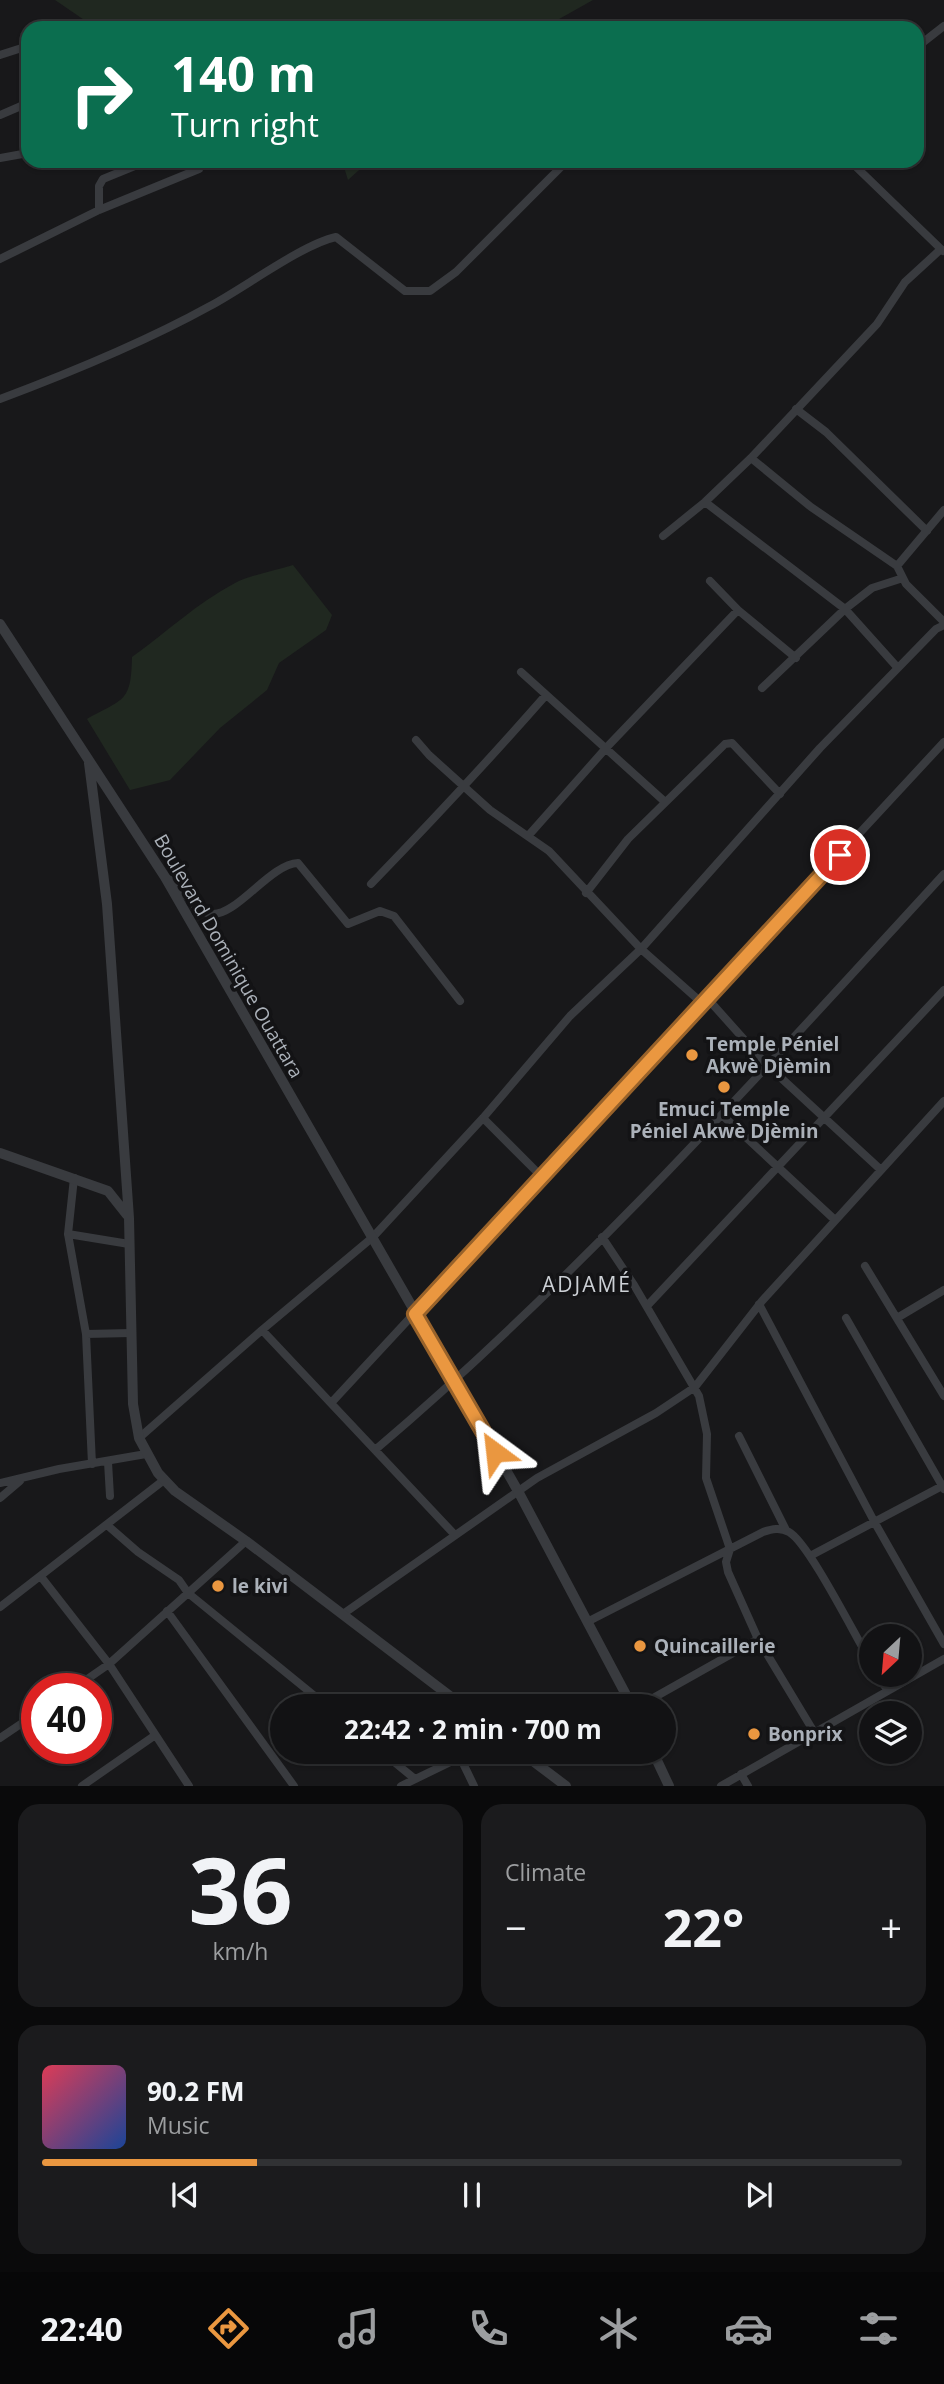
<!DOCTYPE html>
<meta charset="utf-8">
<style>
:root{--surface:#121214;--page:#1b1b1d;--text:#f1f3f6;--muted:#9c9ea0;--line:#313234;--accent:#ea9740}
body{margin:0;font-family:"Open Sans",sans-serif;background:var(--page);color:var(--text);height:100vh;display:flex;flex-direction:column;font-size:26px;white-space:nowrap}
*{box-sizing:border-box;margin:0}
p{font-size:23px;color:var(--muted)}
.icon{flex:none;width:38px;height:38px;fill:none;stroke:currentColor;stroke-width:2;stroke-linecap:round;stroke-linejoin:round}
.map{position:relative;height:1786px;overflow:hidden}
.side{display:flex;flex-direction:column;gap:18px;padding:18px;background:#0a0a0b;flex:1}
.side>*{flex:none}
.top-card{position:absolute;left:21px;top:21px;width:903px;height:147px;border-radius:21px;box-shadow:0 2px 5px #0004,0 0 0 2px var(--line);background:#0b6e4f;color:#fff;overflow:hidden}
.needle{width:46px;rotate:206deg}
.tools{position:absolute;left:859px;top:1624px;display:grid;gap:14px}
.tools a{display:grid;place-items:center;width:63px;height:63px;border-radius:50%;background:var(--surface);box-shadow:0 2px 5px #0004,0 0 0 2px var(--line);font-size:35px}
.speed{position:absolute;left:21px;top:1673px;display:flex;gap:14px;font-size:35px;font-weight:700;text-align:center}
.speed>*{display:grid;place-content:center;width:91px;height:91px;border-radius:50%;background:var(--surface);box-shadow:0 2px 5px #0004,0 0 0 2px var(--line);line-height:1}
.speed .limit{border:10px solid #d22;background:#fff;color:#111}
.pin{position:absolute;display:grid;place-items:center;width:60px;height:60px;color:#fff;margin:-30px;border:4px solid #fff;border-radius:50%;box-shadow:0 2px 7px #0007}
.me{position:absolute;width:77px;margin:-38px;rotate:330deg;stroke-linejoin:round;filter:drop-shadow(0 0 5px #0008)}
.turn{display:flex;align-items:center;gap:24px;height:147px;padding:0 35px;font-size:32px}
.turn .icon{width:91px;height:91px;stroke-width:2.5}
.turn b{display:block;font-size:49px;line-height:60px}
.big{font-size:52px;font-weight:700;line-height:1.1}
.side .widget{flex:1;display:flex;flex-direction:column;justify-content:center;gap:10px;min-width:0;padding:0 24px;border-radius:21px;background:var(--page)}
.side .dial{align-items:center;gap:0}
.dial b{font-size:91px;line-height:1}
.song{display:flex;align-items:center;gap:21px}
.cover{width:84px;height:84px;border-radius:10px;background:linear-gradient(135deg,hsl(350 70% 55%),hsl(220 70% 35%))}
.played{height:7px;border-radius:4px;background:linear-gradient(90deg,var(--accent) 25%,var(--line) 25%)}
.keys{display:flex;justify-content:space-around;direction:ltr}
.heat{display:flex;justify-content:space-between;align-items:center;font-size:38px;direction:ltr}
.side .tiles{flex:1;display:grid;gap:18px;grid-template-columns:1fr 1fr}
.widget:last-child{grid-column:span 2}
.trip{position:absolute;left:270px;top:1694px;width:406px;height:70px;border-radius:35px;background:var(--surface);box-shadow:0 2px 5px #0004,0 0 0 2px var(--line);font-weight:700;line-height:70px;text-align:center}
.tab-bar{display:flex;height:112px;justify-content:space-around;align-items:center;background:#070708;color:var(--muted)}
.tab-bar .icon{width:49px;height:49px}
.tab-bar .current{color:var(--accent)}
.tab-bar b{font-size:32px;color:var(--text)}
.map>svg:first-child{display:block}
.green{fill:#202820}
.lines{fill:none;stroke-linecap:round;stroke-linejoin:round}
.minor{stroke:#393b3f;stroke-width:8}
.tertiary{stroke:#393b3f;stroke-width:10}
.route-casing{stroke:#98622a;stroke-width:18}
.route{stroke:#ea9740;stroke-width:12}
.poi-dot{fill:#ea9740;stroke:#131315;stroke-width:2.5}
.labels{text-anchor:middle;dominant-baseline:central;stroke-width:7;stroke-linejoin:round;paint-order:stroke}
.street-label{font-size:19px;fill:#abb1b9;stroke:#131315}
.poi-label{font-size:19px;font-weight:bold;fill:#abb1b9;stroke:#131315;text-anchor:start}
.neighbourhood-label{font-size:21px;letter-spacing:2px;fill:#ccd0d5;stroke:#131315}
</style>
<div class="map">
<svg width="944" height="1786" viewBox="0 0 944 1786">
<rect width="100%" height="100%" fill="#18181a"/>
<path class="green" d="M55,0H593L543,28H96Z
M342,161H369L348,180Z
M293,565L332,615L326,630L279,663L267,690L220,728L170,780L130,790L87,719C124,698 131,703 132,657C167,632 197,603 235,583C253,574 275,571 293,565Z"/>
<g class="lines">
<path class="minor" d="M917,47L944,26
M0,55L28,46
M0,115L28,103
M0,158L28,153
M850,161L943,251
M99,210V186L103,179L147,161
M0,259L99,210L199,169
M0,399C72,372 143,343 210,306C244,288 303,244 336,237L405,291H430L456,272L567,161
M796,409L826,432L927,531
M751,458L811,507L897,566L906,584L944,622
M705,502L845,609L872,588L903,578
M663,536L705,502L751,458L877,324L905,282L941,249
M897,566L944,510
M710,581L738,610L796,658
M521,672L664,801
M762,688L845,609L897,667
M416,740L429,755L490,810L549,851L641,949L702,1003
M528,836L607,747L738,610
M165,877C183,885 191,911 211,914C236,917 270,864 298,863L348,924L380,911L394,916L460,1001
M371,884C431,822 489,760 546,695
M586,893L628,839L725,744L732,743L780,794
M707,998L767,1065L881,1170
M722,1115L835,1220
M483,1118L541,1176
M74,1178L68,1234L86,1334L92,1464
M68,1234L129,1244
M602,1237L634,1285L699,1396L707,1434L706,1478L730,1549L726,1562L728,1572L758,1639L814,1732
M865,1266L944,1396
M759,1304L875,1523L944,1644
M647,1306L944,990
M846,1318L944,1489
M897,1318L944,1290
M262,1330L373,1237L483,1118L570,1016L641,949L820,748L936,629L944,625
M86,1334L131,1333
M332,1402L944,742
M739,1436L786,1530
M139,1438L262,1330L375,1450
M108,1462L110,1496
M0,1483L59,1469L146,1454
M0,1498L20,1481
M107,1525L138,1552L179,1580L188,1593L327,1706
M454,1534L375,1450C581,1275 761,1073 944,874
M810,1556L944,1485
M42,1578L109,1664L189,1786
M0,1607L164,1480
M167,1611L294,1786
M343,1614L537,1478L656,1413L695,1387L762,1301L944,1101
M587,1622L763,1532C772,1529 780,1527 789,1532C809,1543 856,1638 872,1664
M878,1675L887,1690
M73,1689L109,1664L246,1541
M639,1706L758,1639
M0,1738L37,1713
M382,1752L415,1779
M460,1757L474,1786
M741,1774L748,1786
M82,1786L154,1736
M401,1786L471,1752
M721,1786L944,1659"/>
<path class="tertiary" d="M0,624L165,877L518,1491L632,1706
M89,763L107,904L129,1218L133,1404L139,1438L158,1473L175,1491L246,1541L463,1706
M0,1153L108,1191L127,1215
M521,1752L566,1786
M653,1752L669,1786"/>
</g>
<g class="lines">
<defs>
<path id="route" d="M495,1452L415,1314L840,855"/>
</defs>
<use href="#route" class="route-casing"/>
<use href="#route" class="route"/>
</g>
<g class="poi-dot">
<circle cx="692" cy="1055" r="7"/>
<circle cx="724" cy="1087" r="7"/>
<circle cx="218" cy="1586" r="7"/>
<circle cx="640" cy="1646" r="7"/>
<circle cx="754" cy="1734" r="7"/>
</g>
<g class="labels">
<g class="street-label">
<text transform="translate(229 956) rotate(60)">Boulevard Dominique Ouattara</text>
</g>
<g class="poi-label">
<text x="706" y="1044">Temple Péniel<tspan x="706" dy="22">Akwè Djèmin</tspan></text>
<text x="724" y="1109" text-anchor="middle">Emuci Temple<tspan x="724" dy="22">Péniel Akwè Djèmin</tspan></text>
<text x="232" y="1586">le kivi</text>
<text x="654" y="1646">Quincaillerie</text>
<text x="768" y="1734">Bonprix</text>
</g>
<g class="neighbourhood-label">
<text x="587" y="1284">ADJAMÉ</text>
</g>
</g>
</svg>
<div class="tools">
<a><svg class="needle" viewBox="-14 -14 28 28"><path d="M0-13l5 13h-10z" fill="#e53935"/><path d="M0 13l5-13h-10z" fill="#9c9ea0"/></svg></a>
<a><svg class="icon" aria-label="layers" viewBox="0 0 24 24"><path d="M12 4l9 5-9 5-9-5zM3 14l9 5 9-5"/></svg></a>
</div>
<div class="speed"><div class="limit">40</div></div>
<div class="pin" style="left:840px;top:855px;background:#d93025"><svg class="icon" aria-label="arrive" viewBox="0 0 24 24"><path d="M6 21V4h12l-3 4 3 4H6"/></svg></div>
<svg class="me" style="left:495px;top:1452px" viewBox="-20 -20 40 40"><path d="M0-17L14 15 0 8-14 15z" fill="#ea9740" stroke="#fff" stroke-width="4"/></svg>
<div class="trip">22:42 · 2 min · 700 m</div>
<div class="top-card">
<div class="turn"><svg class="icon" aria-label="right" viewBox="0 0 24 24"><path d="M7 20v-9h11M14 6l5 5-5 5"/></svg><div><b>140 m</b>Turn right</div></div>
</div>
</div>
<section class="side">
<div class="tiles">
<div class="widget dial"><b>36</b><p>km/h</p></div>
<div class="widget"><p>Climate</p>
<div class="heat"><a>−</a><b class="big">22°</b><a>+</a></div>
</div>
<div class="widget">
<div class="song"><i class="cover"></i><div><b>90.2 FM</b><p>Music</p></div></div>
<div class="played"></div>
<div class="keys"><svg class="icon" aria-label="previous" viewBox="0 0 24 24"><path d="M18 5L8 12l10 7zM5 5v14"/></svg><svg class="icon" aria-label="pause" viewBox="0 0 24 24"><path d="M8 5v14M16 5v14"/></svg><svg class="icon" aria-label="next" viewBox="0 0 24 24"><path d="M6 5l10 7-10 7zM19 5v14"/></svg></div>
</div>
</div>
</section>
<nav class="tab-bar">
<b>22:40</b>
<svg class="icon current" aria-label="directions" viewBox="0 0 24 24"><path d="M12 3l9 9-9 9-9-9zM9 14v-3h6M13 9l2 2-2 2"/></svg>
<svg class="icon" aria-label="music" viewBox="0 0 24 24"><path d="M9 18V5l10-2v13"/><circle cx="6" cy="18" r="3"/><circle cx="16" cy="16" r="3"/></svg>
<svg class="icon" aria-label="phone" viewBox="0 0 24 24"><path d="M5 4h4l2 5-3 2q2 4 5 5l2-3 5 2v4C11 20 4 13 5 4z"/></svg>
<svg class="icon" aria-label="climate" viewBox="0 0 24 24"><path d="M12 3v18M4 7l16 10M4 17L20 7"/></svg>
<svg class="icon" aria-label="car" viewBox="0 0 24 24"><path d="M5 17H2v-5l4-1 3-4h7l3 4 3 1v5h-3M9 17h6M6 11h13"/><circle cx="7" cy="17" r="2"/><circle cx="17" cy="17" r="2"/></svg>
<svg class="icon" aria-label="filters" viewBox="0 0 24 24"><path d="M4 7h16M4 17h16"/><circle cx="9" cy="7" r="2"/><circle cx="15" cy="17" r="2"/></svg>
</nav>
